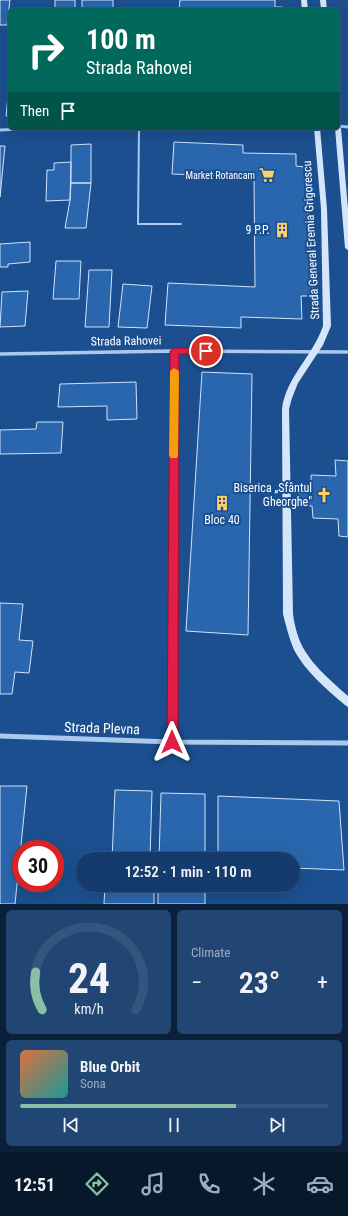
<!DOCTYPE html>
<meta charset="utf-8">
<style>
:root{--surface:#143b6b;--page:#214673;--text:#f1f3f6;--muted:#9dadc1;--line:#33557e;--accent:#8abfa5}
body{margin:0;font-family:"Roboto Condensed",sans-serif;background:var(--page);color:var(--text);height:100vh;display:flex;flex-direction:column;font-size:15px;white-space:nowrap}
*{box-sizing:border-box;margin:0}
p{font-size:13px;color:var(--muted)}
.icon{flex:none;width:22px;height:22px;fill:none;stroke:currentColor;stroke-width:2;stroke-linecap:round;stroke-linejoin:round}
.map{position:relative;height:904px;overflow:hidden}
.details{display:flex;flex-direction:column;gap:6px;padding:6px;background:#0b203b;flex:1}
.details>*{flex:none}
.hud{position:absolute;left:8px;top:8px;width:332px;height:122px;border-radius:6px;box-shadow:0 4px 16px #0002,0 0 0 1px var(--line);background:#00695c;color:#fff;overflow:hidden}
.speed{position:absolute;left:12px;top:840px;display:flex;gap:8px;font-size:20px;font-weight:700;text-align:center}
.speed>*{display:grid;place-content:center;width:52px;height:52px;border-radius:50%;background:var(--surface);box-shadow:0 4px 16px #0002,0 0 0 1px var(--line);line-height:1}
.speed .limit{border:6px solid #d22;background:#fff;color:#111}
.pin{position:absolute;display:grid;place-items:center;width:34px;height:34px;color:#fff;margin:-17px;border:2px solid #fff;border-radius:50%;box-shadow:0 1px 4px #0007}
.me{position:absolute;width:44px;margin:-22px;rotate:0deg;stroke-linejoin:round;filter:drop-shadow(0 0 3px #0008)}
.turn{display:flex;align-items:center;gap:14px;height:84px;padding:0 12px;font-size:18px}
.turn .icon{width:52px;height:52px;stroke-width:2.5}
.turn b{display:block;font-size:28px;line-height:34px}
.then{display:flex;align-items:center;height:38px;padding:0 12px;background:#0003;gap:8px;font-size:15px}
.big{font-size:30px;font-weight:600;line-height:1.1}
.details .widget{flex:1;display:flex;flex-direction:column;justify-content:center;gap:6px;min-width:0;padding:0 14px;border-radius:6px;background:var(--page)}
.details .dial{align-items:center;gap:0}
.dial svg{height:104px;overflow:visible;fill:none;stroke:var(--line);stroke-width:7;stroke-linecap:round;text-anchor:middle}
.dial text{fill:var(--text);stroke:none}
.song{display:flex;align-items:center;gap:12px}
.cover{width:48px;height:48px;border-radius:6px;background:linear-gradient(135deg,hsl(20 70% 55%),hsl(180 70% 35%))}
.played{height:4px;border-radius:2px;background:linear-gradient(90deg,var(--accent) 70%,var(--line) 70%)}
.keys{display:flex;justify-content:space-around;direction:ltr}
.heat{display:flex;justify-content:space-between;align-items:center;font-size:22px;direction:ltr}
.details .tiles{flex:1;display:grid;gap:6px;grid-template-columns:1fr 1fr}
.widget:last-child{grid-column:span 2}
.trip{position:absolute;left:76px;top:852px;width:224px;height:40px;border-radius:20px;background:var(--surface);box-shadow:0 4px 16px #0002,0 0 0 1px var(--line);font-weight:600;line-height:40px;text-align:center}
.tab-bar{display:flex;height:64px;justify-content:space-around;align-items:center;background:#08182b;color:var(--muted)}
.tab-bar .icon{width:28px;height:28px}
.tab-bar .current{color:var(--accent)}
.tab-bar b{font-size:18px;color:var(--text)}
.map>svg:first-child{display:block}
.building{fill:#2a66ad;stroke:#cfe3fa}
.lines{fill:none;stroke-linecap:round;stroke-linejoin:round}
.lane{stroke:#a9c9ee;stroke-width:2}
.street-far2{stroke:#a9c9ee;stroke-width:3}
.street-far1{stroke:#a9c9ee;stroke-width:3.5}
.street{stroke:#a9c9ee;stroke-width:5}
.secondary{fill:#d6e6fa;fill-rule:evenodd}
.route{fill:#e11d48;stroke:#92132f}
.slow{fill:#f59e0b}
.labels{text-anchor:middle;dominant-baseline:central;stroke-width:4;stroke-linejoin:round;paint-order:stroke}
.far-poi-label{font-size:10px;fill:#fff;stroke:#1b4f8f;text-anchor:end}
.poi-label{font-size:12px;fill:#fff;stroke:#1b4f8f;text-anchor:end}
.street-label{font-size:12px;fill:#fff;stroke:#1b4f8f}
.near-street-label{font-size:14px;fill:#fff;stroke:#1b4f8f}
</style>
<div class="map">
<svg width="348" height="904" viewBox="0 0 348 904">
<rect width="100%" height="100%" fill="#1b4f8f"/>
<path class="building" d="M0,0H10L7,25H0Z
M55,0H75V10H55Z
M82,0H113V10H82Z
M180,0H275V7H282V10H179Z
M9,86H10V116H6Z
M174,142L243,145V153L296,154V166L305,167L313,296H301L302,319L241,317V328L165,325L168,283L255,287L254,177L172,174Z
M91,144V183H71V145Z
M0,146H5L0,197Z
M71,162L70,200L46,201L47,170H54V163Z
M71,183H91L86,228H65L70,200Z
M30,242V262L8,264V267H0V244Z
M56,261H81L79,299H53Z
M89,270H112L109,327H85Z
M123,284L152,286L147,328L118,327Z
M28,291L25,326L0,327L2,292Z
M202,372L252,374L248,635L186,631Z
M136,382L137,419L107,420V406L58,407L60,384Z
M37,422H63L61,453L0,454V430L36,429Z
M335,460L348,461V537L339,536L338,519L313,518L312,506L300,505L299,485L311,486V475L336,476Z
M0,603L23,604L19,640L33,641L29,673L15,672L12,694H0Z
M0,786H27L15,904H0Z
M115,790L152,791L150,859H112Z
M161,793L205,794V859H159Z
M218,796L339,801L344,870L293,868V859H218Z
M105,885H154V904H104Z
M158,885H205V904H158Z"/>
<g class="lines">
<path class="lane" d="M139,128L138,224H181"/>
<path class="street-far2" d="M338,126L348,127
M0,130L43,128"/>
<path class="street-far1" d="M0,354L174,351L348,352
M173,523L174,351"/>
<path class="street" d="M0,736L172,742L348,743
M172,742L173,522"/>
<path class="secondary" d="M301,0H307L308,10H302Z
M320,0H326L327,10H321Z
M338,126L341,128L348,209V250L345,248L335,128H338Z
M314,128H320L327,209L331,326L323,345L298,383L292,398L289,409L293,614C294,622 296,631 299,639C308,662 330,680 348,696V707L345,705C326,689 306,672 294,650C289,638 286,626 283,614L282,409C286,377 313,356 323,326L321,209Z"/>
</g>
<path class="route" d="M174,348H206L210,351L206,354H179L178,742L176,746L172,748L168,746L167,742L170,351Z"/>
<path class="slow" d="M174,368L179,371L178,456L177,458H171L169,456L170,371Z"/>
<defs>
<symbol id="supermarket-bare" viewBox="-9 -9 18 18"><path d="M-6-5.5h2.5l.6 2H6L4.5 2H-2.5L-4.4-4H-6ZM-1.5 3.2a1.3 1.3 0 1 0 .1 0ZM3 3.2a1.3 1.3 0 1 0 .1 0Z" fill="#ffd166" stroke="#1b4f8f" stroke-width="2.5" paint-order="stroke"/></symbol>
<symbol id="building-bare" viewBox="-9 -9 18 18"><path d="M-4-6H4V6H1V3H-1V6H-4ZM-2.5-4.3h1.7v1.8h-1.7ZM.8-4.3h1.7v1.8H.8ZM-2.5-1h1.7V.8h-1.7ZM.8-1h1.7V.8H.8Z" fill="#ffd166" stroke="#1b4f8f" stroke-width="2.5" paint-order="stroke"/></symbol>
<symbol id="church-bare" viewBox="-9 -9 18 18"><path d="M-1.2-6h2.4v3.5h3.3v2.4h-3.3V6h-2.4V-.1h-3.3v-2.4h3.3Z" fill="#ffd166" stroke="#1b4f8f" stroke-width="2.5" paint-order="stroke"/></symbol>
</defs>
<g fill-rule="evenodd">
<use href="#supermarket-bare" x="256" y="164" width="22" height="22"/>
<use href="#building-bare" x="271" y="219" width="22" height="22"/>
<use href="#church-bare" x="313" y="484" width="22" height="22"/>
<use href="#building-bare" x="211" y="492" width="22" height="22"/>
</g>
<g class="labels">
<g class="far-poi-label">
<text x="255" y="175">Market Rotancam</text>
</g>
<g class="poi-label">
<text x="270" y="230">9 P.P.</text>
<text x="312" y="488">Biserica „Sfântul<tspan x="312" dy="14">Gheorghe"</tspan></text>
<text x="222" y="520" text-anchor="middle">Bloc 40</text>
</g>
<g class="street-label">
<text transform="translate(311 240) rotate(-93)">Strada General Eremia Grigorescu</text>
<text transform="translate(126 341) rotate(-1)">Strada Rahovei</text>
</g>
<g class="near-street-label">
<text transform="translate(102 728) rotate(2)">Strada Plevna</text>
</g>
</g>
</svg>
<div class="speed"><div class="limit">30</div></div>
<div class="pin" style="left:206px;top:351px;background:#d93025"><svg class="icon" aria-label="arrive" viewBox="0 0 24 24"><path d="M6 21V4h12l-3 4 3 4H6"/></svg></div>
<svg class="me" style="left:172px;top:742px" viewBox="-20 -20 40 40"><path d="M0-17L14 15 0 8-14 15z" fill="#e11d48" stroke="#fff" stroke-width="4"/></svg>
<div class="trip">12:52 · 1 min · 110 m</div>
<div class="hud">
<div class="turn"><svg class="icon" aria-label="right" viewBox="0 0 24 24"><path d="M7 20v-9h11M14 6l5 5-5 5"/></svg><div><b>100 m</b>Strada Rahovei</div></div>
<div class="then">Then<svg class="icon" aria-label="arrive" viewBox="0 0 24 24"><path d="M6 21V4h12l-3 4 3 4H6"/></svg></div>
</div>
</div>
<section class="details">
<div class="tiles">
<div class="widget dial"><svg viewBox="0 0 100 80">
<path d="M14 69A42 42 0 1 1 86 69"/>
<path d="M14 69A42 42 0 0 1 9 40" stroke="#8abfa5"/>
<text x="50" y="56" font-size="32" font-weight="700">24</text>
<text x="50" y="72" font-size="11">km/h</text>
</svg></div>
<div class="widget"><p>Climate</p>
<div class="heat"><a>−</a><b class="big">23°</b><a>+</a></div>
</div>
<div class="widget">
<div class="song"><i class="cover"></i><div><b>Blue Orbit</b><p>Sona</p></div></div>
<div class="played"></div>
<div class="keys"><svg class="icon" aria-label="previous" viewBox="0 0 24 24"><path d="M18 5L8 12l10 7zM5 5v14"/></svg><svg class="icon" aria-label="pause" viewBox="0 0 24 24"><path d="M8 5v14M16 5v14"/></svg><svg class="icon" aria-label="next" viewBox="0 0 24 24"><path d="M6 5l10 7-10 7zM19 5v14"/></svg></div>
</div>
</div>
</section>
<nav class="tab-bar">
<b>12:51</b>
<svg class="icon current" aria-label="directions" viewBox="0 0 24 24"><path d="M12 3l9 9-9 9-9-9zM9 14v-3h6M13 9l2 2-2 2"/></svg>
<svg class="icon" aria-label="music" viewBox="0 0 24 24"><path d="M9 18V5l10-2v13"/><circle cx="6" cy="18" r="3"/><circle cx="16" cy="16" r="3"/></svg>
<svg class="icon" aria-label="phone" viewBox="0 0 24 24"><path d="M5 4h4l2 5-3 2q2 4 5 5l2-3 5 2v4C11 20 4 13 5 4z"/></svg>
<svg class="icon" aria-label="climate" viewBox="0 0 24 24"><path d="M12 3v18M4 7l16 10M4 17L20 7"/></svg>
<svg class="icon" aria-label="car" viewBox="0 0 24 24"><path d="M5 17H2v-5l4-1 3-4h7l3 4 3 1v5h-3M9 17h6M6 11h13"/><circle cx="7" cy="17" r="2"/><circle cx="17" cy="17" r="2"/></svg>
</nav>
